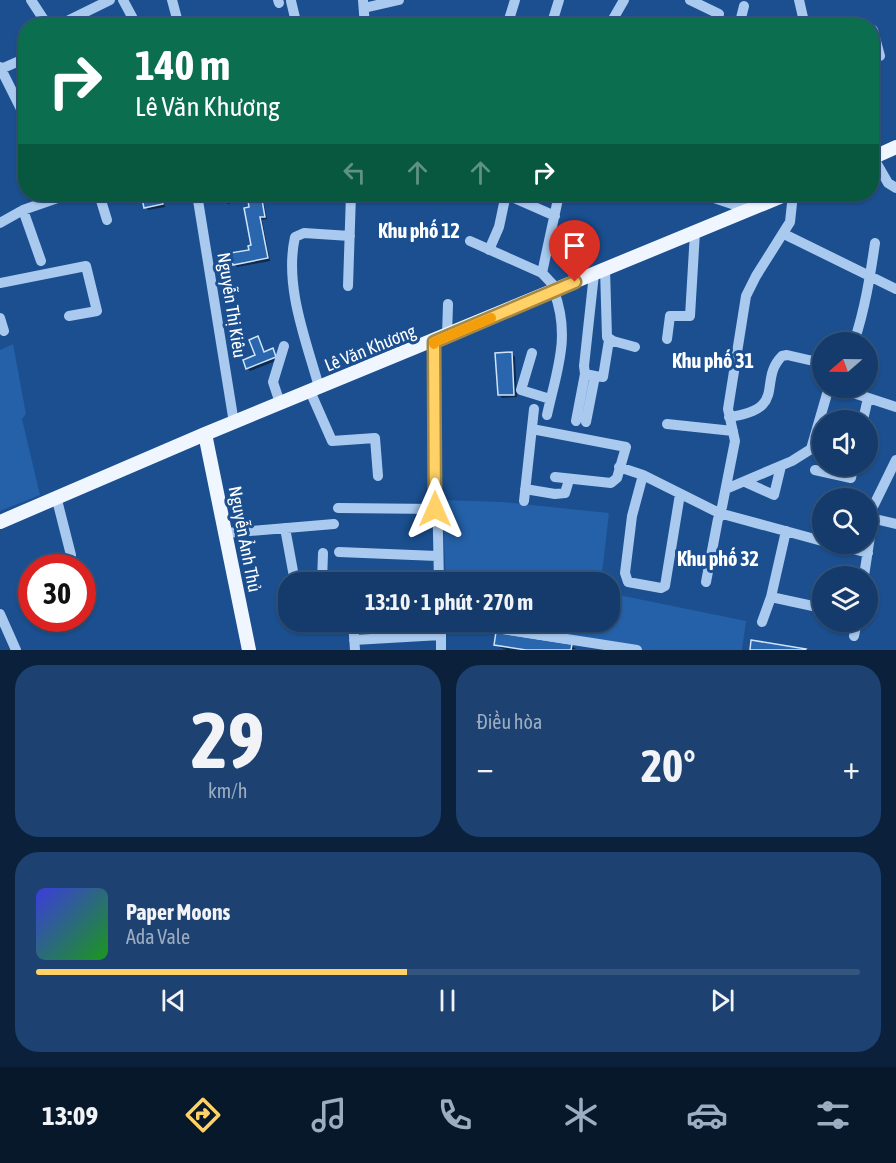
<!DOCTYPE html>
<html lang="vi">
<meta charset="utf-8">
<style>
:root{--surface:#143b6b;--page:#1d4271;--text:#f1f3f6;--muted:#9dadc1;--line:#33557e;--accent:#ffd166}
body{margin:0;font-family:"Asap Condensed",sans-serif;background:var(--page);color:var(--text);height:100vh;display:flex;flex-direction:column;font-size:22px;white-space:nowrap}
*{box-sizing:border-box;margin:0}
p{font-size:20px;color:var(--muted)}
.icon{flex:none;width:33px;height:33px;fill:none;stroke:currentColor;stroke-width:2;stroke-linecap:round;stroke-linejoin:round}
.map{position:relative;height:650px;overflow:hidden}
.panel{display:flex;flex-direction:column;gap:15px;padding:15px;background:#0b203b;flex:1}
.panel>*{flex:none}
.hud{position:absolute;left:18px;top:18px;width:861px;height:183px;border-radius:24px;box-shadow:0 2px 4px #0004,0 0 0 2px var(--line);background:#0b6e4f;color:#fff;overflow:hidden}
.needle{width:39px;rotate:250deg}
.tools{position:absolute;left:812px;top:332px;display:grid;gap:12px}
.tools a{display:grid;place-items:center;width:66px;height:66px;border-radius:50%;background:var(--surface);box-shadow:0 2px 4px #0004,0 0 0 2px var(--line);font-size:30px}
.speed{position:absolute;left:18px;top:554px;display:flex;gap:12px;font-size:30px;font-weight:700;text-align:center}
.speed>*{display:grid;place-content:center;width:78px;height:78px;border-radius:50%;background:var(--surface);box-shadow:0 2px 4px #0004,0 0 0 2px var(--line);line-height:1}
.speed .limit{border:9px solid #d22;background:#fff;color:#111}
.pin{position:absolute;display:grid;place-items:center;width:51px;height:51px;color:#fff;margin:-62px -26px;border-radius:50% 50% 50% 0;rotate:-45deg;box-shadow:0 0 6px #0007}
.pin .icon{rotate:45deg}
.me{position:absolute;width:66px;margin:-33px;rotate:0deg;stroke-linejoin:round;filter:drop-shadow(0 0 4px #0008)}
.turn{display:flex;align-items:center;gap:21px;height:126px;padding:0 18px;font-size:27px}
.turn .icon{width:78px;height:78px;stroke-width:2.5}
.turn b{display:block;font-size:42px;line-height:51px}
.lanes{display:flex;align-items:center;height:57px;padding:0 18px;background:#0003;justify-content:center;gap:30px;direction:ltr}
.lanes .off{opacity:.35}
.big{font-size:45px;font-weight:700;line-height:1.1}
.panel .widget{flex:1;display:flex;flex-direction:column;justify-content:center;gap:9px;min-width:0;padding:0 21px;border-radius:24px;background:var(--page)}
.panel .dial{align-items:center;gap:0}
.dial b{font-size:78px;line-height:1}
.song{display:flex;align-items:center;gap:18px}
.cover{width:72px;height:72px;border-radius:9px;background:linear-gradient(135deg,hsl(240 70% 55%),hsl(120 70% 35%))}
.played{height:6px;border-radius:3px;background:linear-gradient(90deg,var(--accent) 45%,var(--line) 45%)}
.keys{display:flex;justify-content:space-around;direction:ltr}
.heat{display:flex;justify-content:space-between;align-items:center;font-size:33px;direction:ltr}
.panel .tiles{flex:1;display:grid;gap:15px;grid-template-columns:1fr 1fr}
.widget:last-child{grid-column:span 2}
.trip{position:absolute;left:278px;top:572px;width:342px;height:60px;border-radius:24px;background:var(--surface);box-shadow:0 2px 4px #0004,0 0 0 2px var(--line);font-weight:700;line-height:60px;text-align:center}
.dock{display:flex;height:96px;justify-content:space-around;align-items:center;background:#08182b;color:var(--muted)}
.dock .icon{width:42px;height:42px}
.dock .active{color:var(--accent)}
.dock b{font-size:27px;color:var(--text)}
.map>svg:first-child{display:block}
.green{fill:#2461a8}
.shadow{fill:#0007}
.building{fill:#2a66ad;stroke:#cfe3fa;stroke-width:1.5}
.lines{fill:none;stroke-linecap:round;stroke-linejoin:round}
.minor{stroke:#a9c9ee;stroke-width:10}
.major{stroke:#f0f6ff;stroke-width:14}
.route-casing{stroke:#a68842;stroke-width:15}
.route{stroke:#ffd166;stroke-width:10}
.slow{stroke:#f59e0b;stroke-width:10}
.labels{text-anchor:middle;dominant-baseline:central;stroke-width:6;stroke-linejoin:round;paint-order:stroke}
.street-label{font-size:18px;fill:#fff;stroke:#1b4f8f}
.neighbourhood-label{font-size:20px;font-weight:bold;fill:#fff;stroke:#1b4f8f}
</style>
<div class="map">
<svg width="896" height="650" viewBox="0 0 896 650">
<rect width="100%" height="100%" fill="#1b4f8f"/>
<path class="green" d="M13,344L26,414L22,419L40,495L0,511V350Z
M442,500L502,502L609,513L601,582H446Z
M609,593L746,621L742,650H619L448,621H609Z"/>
<path class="shadow" d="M142,194H162L165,207L148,210Z
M213,194H262L267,219L262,220L270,261L237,267L234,264L253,246L249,196L228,204L224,200L217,202Z
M258,338L265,353L272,350L278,360L250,371L247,368L257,356Z
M512,354L515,357L517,397L502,398L499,394Z
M495,645H571L576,649L506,650Z"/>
<path class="building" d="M141,194H161L163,204L144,208Z
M211,194H244L235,195L236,199L223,201V197L212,199Z
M247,194H261L265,217H260L268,258L233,265L230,253L249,250L248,246L251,245L244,208L249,207Z
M258,336L264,352L273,348L276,357L246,369L243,360L255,355L249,340Z
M512,352L514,395H498L495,353Z
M496,632L572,644L571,650H526L494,645Z
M751,640L806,649L805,650H750Z"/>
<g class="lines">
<path class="minor" d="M31,0L48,26
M123,0L137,26
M172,0L179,26
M278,0L279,3
M363,0L365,26
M690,0L719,14
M799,0L805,26
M291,1L297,26
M364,8L399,0
M509,20L530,26
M57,26L110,0
M507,26L515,0
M551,26L559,0
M609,26L624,0
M739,26L744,6
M872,58L880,56L873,30
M0,67L26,119
M1,69L26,58
M873,157L888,183L896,188
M99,194L107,220
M197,194L234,423
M505,194L555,216
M702,194L747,209
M23,210L41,261
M0,223L23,210L69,194
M784,234L896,289
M470,241L542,273L557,289
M489,250L499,227L506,194
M605,269L607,337L613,341L635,347
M542,273L558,199
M594,274L584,366L585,374L595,376
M0,283L86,266L97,311L69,316
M348,286L351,194
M0,318L4,331
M447,336L448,304
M667,339L670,316H690L695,232
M434,342L439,582
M854,342C865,309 870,277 875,243
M532,353L521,390L550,399
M319,387C306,340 284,286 295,237L304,233L350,236
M835,387L896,407
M310,391L332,441L375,438L378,476
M280,403L273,382L284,346
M547,415C557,369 571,337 554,291
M729,417C789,409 757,381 782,356L787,355L822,363
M863,420L868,398
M576,421L585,374
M586,422L595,376L603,377L609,340
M667,424L733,431
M532,429L626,447L617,478L611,483L555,477
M896,460L870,513L875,519L896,524
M619,467L643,475L719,513L822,541
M815,470L851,478L854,465
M643,475L632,516L625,573L628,582L661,588L665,586L680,494
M745,482L774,495L781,466
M525,489L555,494L565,493L569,480
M726,489L792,461L811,449L829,387
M57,500L71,555
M524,501L534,409
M338,508L436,509
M719,513L722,507L735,441L728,409L746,296L756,276L790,222L793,194
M285,528L295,582
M786,531L771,597L822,608
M226,533L334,524
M831,543L868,553
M339,552L437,556
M864,576L872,523L875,519
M322,582L323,553
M706,582L718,519L722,514
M0,614L16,650
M353,621L355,650
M441,621V650
M451,621L637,650
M762,622L771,597
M854,636L857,621
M354,640L441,635"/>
<path class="major" d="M872,158L896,147
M205,434L249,650
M0,522L205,434L787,194"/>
</g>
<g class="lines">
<defs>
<path id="route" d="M435,509L434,342L575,282"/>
</defs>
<use href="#route" class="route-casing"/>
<use href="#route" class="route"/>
<path class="slow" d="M434,344V342L491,318"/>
</g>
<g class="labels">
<g class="street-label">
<text transform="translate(232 305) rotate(81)">Nguyễn Thị Kiêu</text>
<text transform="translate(370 348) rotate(-22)">Lê Văn Khương</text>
<text transform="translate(245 539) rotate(79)">Nguyễn Ảnh Thủ</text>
</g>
<g class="neighbourhood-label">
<text x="419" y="230">Khu phố 12</text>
<text x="713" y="360">Khu phố 31</text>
<text x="718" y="558">Khu phố 32</text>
</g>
</g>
</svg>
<div class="tools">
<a><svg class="needle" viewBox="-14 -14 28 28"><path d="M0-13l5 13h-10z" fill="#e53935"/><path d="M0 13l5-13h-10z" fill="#9dadc1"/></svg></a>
<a><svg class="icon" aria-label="sound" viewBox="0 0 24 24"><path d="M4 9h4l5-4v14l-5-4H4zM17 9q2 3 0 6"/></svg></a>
<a><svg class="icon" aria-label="search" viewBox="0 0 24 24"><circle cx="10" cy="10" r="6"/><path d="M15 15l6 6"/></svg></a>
<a><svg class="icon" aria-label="layers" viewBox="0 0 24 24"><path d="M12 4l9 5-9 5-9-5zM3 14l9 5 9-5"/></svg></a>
</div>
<div class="speed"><div class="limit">30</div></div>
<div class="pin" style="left:575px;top:282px;background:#d93025"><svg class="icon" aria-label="arrive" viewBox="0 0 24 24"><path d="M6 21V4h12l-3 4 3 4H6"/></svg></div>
<svg class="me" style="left:435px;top:509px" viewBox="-20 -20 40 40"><path d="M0-17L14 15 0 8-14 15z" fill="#ffd166" stroke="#fff" stroke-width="4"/></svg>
<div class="trip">13:10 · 1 phút · 270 m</div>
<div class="hud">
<div class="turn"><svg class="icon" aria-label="right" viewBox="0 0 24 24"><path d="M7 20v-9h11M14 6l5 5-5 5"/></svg><div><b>140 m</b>Lê Văn Khương</div></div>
<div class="lanes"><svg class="icon off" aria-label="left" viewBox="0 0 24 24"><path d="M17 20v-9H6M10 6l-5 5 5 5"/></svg><svg class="icon off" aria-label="ahead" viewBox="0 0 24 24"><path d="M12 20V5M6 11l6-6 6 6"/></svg><svg class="icon off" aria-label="ahead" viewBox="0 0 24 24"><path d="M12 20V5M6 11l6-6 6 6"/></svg><svg class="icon" aria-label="right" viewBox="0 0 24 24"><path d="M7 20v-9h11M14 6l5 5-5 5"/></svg></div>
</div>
</div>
<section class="panel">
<div class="tiles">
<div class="widget dial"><b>29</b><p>km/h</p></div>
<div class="widget"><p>Điều hòa</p>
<div class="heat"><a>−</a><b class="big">20°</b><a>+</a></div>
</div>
<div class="widget">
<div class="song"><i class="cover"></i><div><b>Paper Moons</b><p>Ada Vale</p></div></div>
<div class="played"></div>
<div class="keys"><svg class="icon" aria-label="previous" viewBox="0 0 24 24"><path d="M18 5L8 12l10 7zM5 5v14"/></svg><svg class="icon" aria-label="pause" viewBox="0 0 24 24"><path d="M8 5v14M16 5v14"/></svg><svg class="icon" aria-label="next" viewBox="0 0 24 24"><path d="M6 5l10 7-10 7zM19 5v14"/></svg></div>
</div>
</div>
</section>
<nav class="dock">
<b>13:09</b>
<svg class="icon active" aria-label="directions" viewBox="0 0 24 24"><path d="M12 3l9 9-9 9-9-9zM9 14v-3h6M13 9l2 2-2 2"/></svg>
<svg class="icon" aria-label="music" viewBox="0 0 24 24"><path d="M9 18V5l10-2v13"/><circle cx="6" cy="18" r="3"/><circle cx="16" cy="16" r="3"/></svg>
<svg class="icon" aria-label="phone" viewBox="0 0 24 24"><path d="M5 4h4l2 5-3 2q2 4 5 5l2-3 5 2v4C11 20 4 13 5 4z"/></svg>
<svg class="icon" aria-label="climate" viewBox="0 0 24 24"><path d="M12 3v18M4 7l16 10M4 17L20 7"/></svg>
<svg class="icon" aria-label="car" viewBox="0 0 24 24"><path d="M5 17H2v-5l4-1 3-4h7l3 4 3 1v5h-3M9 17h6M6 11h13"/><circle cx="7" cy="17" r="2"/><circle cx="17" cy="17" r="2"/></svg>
<svg class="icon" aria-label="filters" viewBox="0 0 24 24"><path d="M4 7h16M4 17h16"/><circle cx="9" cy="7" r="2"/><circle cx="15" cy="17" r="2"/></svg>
</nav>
